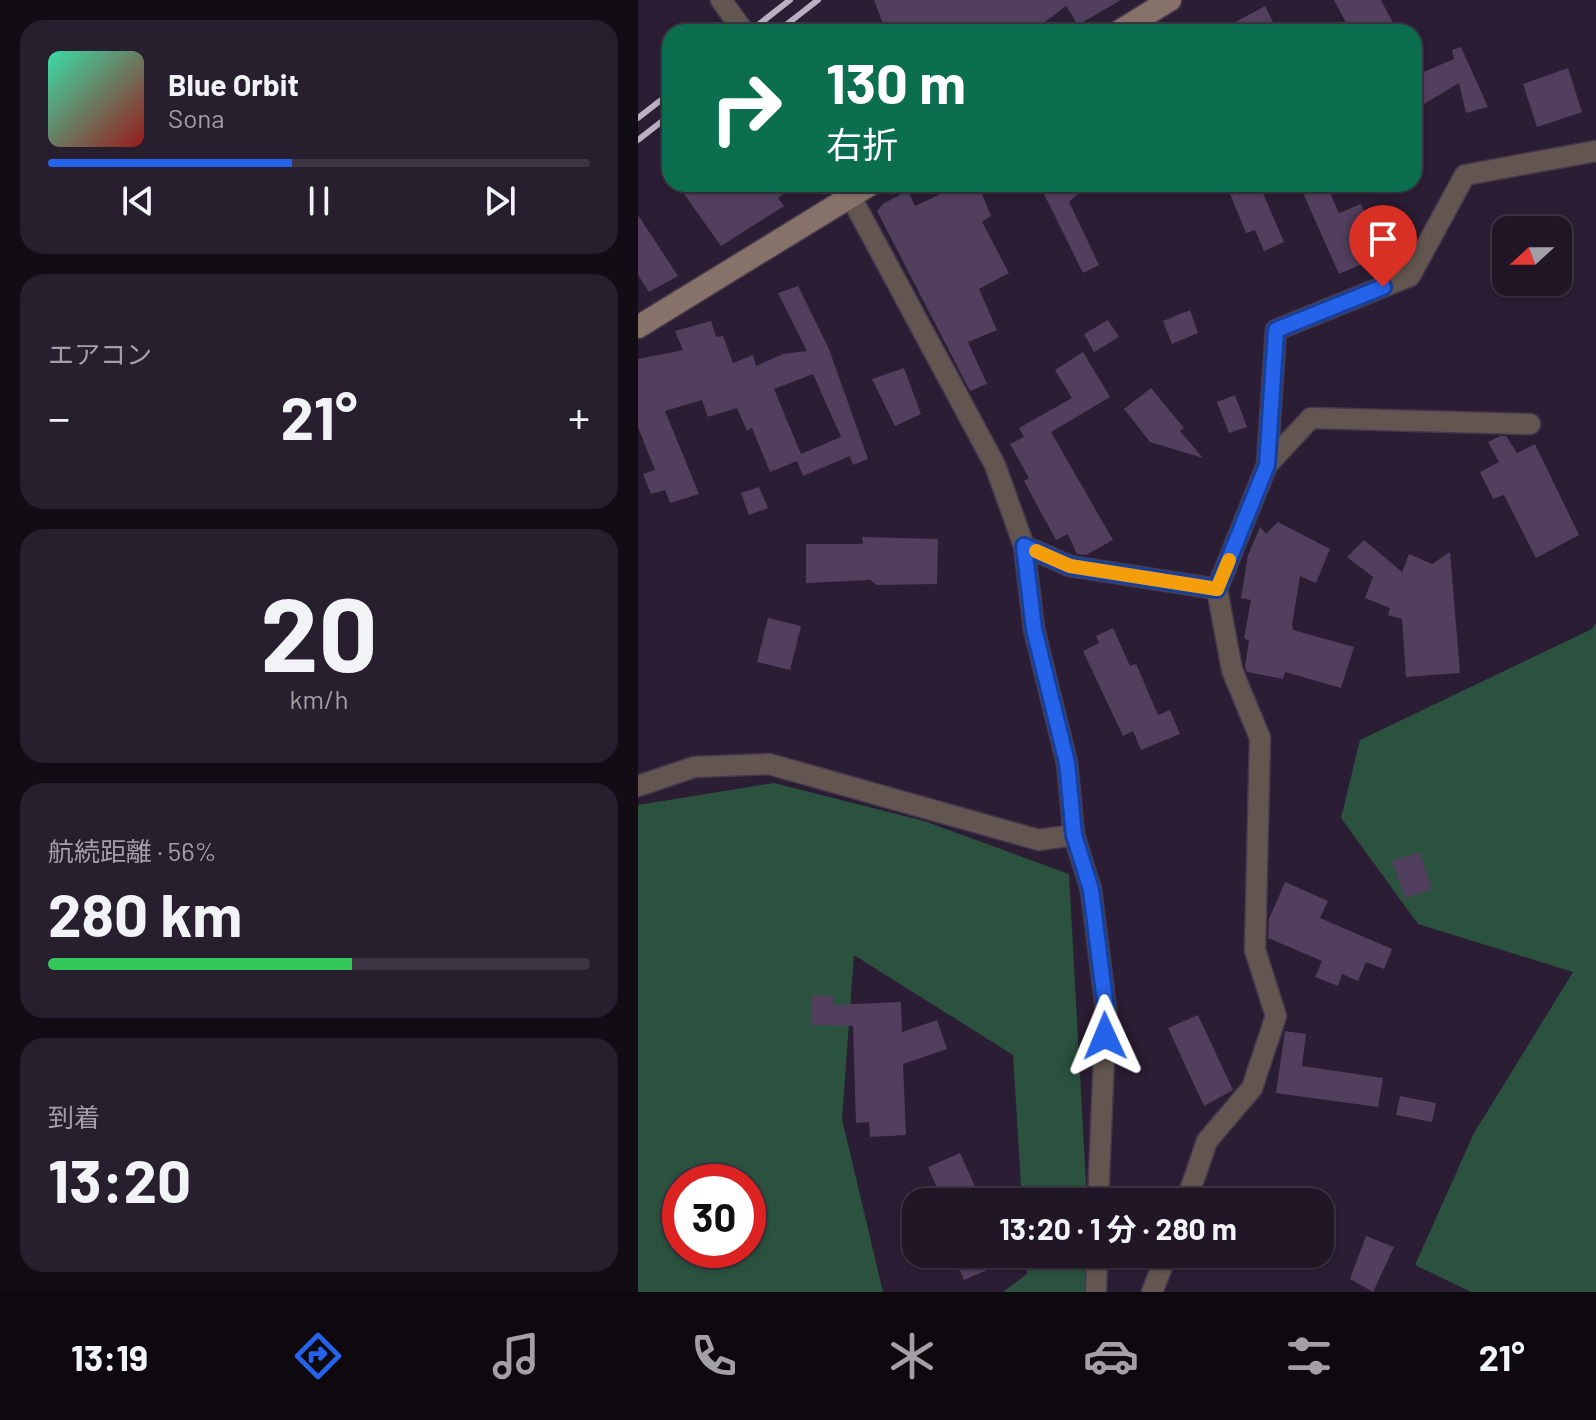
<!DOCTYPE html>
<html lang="ja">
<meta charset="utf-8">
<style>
:root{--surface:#201626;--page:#281f2e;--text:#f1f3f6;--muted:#a29fa7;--line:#3d3543;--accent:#2563eb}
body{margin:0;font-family:Barlow,"Noto Sans JP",sans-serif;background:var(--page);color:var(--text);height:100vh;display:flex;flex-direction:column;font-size:30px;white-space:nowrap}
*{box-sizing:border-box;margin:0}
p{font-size:26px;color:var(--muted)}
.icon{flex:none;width:44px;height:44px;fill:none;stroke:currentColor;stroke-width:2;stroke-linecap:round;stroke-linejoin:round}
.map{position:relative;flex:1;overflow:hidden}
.details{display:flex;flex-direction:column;gap:20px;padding:20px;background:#120c15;width:638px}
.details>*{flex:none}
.hud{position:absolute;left:24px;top:24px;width:760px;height:168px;border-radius:24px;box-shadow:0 2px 6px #0004,0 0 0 2px var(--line);background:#0b6e4f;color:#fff;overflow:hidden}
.needle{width:52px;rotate:249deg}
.fabs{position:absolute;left:854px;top:216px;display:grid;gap:16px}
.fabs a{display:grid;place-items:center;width:80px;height:80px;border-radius:16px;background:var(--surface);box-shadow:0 2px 6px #0004,0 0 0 2px var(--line);font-size:40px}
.speed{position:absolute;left:24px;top:1164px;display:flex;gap:16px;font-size:40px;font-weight:700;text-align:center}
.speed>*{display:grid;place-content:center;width:104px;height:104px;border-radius:50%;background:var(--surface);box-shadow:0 2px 6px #0004,0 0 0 2px var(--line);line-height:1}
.speed .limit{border:12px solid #d22;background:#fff;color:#111}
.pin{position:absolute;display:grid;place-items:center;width:68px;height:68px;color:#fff;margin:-82px -34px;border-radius:50% 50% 50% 0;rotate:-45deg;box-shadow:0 0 8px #0007}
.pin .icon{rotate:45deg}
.me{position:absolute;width:88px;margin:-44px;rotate:359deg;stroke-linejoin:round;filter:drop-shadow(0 0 6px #0008)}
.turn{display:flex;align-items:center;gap:28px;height:168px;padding:0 32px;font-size:36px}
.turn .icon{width:104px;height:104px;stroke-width:2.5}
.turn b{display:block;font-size:56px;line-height:68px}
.big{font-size:60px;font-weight:700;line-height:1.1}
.details .widget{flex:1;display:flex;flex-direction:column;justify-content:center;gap:12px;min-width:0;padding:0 28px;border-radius:24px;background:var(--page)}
.details .dial{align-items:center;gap:0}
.dial b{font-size:104px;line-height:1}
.song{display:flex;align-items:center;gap:24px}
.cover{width:96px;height:96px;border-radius:12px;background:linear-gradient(135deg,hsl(160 70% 55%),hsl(0 70% 35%))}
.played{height:8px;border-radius:4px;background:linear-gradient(90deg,var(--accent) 45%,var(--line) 45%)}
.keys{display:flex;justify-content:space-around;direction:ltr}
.heat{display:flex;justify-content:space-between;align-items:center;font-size:44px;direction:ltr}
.charge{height:12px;border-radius:6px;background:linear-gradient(90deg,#34c759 56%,var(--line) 0)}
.trip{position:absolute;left:264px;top:1188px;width:432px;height:80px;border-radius:24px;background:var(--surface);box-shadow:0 2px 6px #0004,0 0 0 2px var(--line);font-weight:700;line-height:80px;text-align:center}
.menu{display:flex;height:128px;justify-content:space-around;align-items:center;background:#0d090f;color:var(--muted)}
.menu .icon{width:56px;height:56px}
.menu .on{color:var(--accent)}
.menu b{font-size:36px;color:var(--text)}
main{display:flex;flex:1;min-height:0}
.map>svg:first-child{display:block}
.forest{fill:#2a523f;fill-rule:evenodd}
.building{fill:#523f5d;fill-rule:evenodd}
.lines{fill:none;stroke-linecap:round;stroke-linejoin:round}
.minor-casing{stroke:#46394e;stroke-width:23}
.secondary-casing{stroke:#46394e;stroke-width:25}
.minor{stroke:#635650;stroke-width:20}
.secondary{stroke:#877269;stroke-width:22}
.rail{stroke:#b9afc0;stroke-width:6}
.route-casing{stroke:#184099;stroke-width:20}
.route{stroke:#2563eb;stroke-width:14}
.slow{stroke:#f59e0b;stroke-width:14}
</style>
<main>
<section class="details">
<div class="widget">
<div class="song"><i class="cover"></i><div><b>Blue Orbit</b><p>Sona</p></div></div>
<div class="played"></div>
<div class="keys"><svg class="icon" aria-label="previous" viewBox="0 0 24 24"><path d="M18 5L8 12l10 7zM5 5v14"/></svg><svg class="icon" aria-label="pause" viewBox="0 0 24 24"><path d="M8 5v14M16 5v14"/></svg><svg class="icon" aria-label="next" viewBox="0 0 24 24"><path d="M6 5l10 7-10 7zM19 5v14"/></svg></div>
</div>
<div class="widget"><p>エアコン</p>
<div class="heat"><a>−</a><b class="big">21°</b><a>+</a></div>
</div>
<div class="widget dial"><b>20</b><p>km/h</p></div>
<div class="widget"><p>航続距離 · 56%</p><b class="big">280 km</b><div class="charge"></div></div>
<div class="widget"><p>到着</p><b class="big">13:20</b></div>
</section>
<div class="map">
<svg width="958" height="1292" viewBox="0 0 958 1292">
<rect width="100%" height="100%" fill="#2b1d33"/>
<path class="forest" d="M958,623V1292H833L777,1265L836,1133L935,972L780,924L703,818L722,740L954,629Z
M136,783L286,821L431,874L449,1202H384L375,1055L216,955L204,1119L245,1292H0V805ZM42,1182H110V1250H42Z
M388,1254H452L454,1292H365L389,1274Z"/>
<path class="building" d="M236,0H483L440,25L428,6L394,32H248Z
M696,0H743L760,32H713Z
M627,6L640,32H579Z
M823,47L850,107L828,113L821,83L776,110V76L816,59L814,50Z
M930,68L944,112L899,127L885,84Z
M39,184H159L140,198L146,206L83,246Z
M324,184H337L344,194L353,216L344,222L371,273L341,289L359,330L330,342L349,384L332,391L239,211L246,203L270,191L277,206Z
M401,184H451L431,202L461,265L445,273Z
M588,184H621L646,242L626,251L617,230L608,233Z
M661,184H688L701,213L723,204L745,255L701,274Z
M0,215L40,276L11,292L0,275Z
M160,286L191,349L230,459L215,465L212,456L165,476L159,461L132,472L114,428L109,431L99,408L70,417L64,400L27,411L61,494L32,503L27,490L13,494L5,474L17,470L0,427V359L45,350L37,331L73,321L78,337L85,336L95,363L115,355L118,366L145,354L169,351L140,293ZM175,374L203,437L163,454L136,389Z
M552,310L560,333L534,344L525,321Z
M470,320L481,337L456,352L446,334Z
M445,352L472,397L413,432L475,540L448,555L439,554L430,534L418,540L386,481L391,478L372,444L386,437L381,428L434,398L417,370Z
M266,368L283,414L257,426L234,379Z
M513,388L546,428L542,431L565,458L512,442L486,409Z
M597,395L609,427L591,433L579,402Z
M862,436H868L879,453L897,444L941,535L898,558L866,495L855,499L842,472L861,462L850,442Z
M121,487L130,508L111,515L103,493Z
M640,522L692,549L678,583L662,576L654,625L655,630L716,647L703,688L647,672L645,679L609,672L607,667L611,641L606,638L613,600L603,598L610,555L622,527L628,534Z
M224,537L300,539L299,584L239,585L232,580L168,583V544H225Z
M726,540L764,572L771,554L794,564L812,552L822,673L768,677L764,619L750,615L752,608L727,598L735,577L709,557Z
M130,618L163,626L152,670L119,662Z
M475,628L492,666L498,664L520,715L532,710L542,734L503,750L495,731L485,736L445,651L461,643L458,636Z
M782,852L794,889L767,898L754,861Z
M647,882L690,901L682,918L754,949L746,969L728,962L720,981L704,974L700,986L677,977L684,961L630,938L631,919Z
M174,995L195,996V1005L263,1002L264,1032L299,1020L309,1049L265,1064L268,1135L232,1137L231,1122L218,1123L215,1026L174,1025Z
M560,1015L595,1090L566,1106L530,1028Z
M647,1031L668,1034L664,1066L745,1078L740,1107L638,1093Z
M762,1096L798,1103L794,1122L758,1115Z
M322,1153L344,1202H305L290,1167Z
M728,1236L756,1247L735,1292L712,1279Z
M315,1254H386L326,1280Z"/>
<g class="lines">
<defs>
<path id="minor" d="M83,0L106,32
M206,184L357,465L386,546L396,629L429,763L436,835L453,890L468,1009L460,1202
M629,465L673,418L892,424
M386,546L432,566L579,589L594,670L622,738L617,950L638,1016L614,1088L569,1141L548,1202
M579,589L629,465L638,330L772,276L827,175L958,151
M0,786L56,767L131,764L401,840L436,835
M458,1292L459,1254
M514,1292L529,1254"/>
<path id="secondary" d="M480,32L532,0
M0,327L233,184"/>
</defs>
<use href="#minor" class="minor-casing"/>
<use href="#secondary" class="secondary-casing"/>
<use href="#minor" class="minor"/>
<use href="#secondary" class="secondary"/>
<path class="rail" d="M111,32L152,0
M139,32L180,0
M0,118L32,93
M0,140L32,115"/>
</g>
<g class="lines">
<defs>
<path id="route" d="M467,1036L468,1009L453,890L436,835L429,763L396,629L386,546L432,566L579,589L629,465L638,330L745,287"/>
</defs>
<use href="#route" class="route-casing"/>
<use href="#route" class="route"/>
<path class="slow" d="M398,551L432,566L579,589L591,560"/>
</g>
</svg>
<div class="fabs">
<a><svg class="needle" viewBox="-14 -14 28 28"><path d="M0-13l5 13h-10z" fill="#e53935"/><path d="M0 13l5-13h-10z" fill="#a29fa7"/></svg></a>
</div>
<div class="speed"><div class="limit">30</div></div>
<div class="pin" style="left:745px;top:287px;background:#d93025"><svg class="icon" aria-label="arrive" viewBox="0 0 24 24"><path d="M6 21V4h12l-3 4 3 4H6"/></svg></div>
<svg class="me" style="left:467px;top:1036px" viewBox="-20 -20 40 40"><path d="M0-17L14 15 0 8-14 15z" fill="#2563eb" stroke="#fff" stroke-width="4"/></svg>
<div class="trip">13:20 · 1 分 · 280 m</div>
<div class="hud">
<div class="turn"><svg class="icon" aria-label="right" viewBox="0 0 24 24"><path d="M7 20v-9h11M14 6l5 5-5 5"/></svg><div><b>130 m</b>右折</div></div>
</div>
</div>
</main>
<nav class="menu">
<b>13:19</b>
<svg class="icon on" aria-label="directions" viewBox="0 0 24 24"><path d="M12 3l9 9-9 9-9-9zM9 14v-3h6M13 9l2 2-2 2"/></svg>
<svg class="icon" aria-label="music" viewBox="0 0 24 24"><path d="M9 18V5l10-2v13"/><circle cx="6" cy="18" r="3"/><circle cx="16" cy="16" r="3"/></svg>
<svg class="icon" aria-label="phone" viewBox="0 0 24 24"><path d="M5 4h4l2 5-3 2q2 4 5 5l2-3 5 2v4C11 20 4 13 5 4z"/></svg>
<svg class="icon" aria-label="climate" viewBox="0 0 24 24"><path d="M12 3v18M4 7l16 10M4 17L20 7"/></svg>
<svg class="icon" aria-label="car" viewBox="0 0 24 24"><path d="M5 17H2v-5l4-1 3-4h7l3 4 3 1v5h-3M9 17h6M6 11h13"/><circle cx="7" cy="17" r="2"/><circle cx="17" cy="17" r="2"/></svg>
<svg class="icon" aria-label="filters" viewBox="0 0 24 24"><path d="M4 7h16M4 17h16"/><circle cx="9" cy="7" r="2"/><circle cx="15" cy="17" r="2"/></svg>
<b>21°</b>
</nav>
